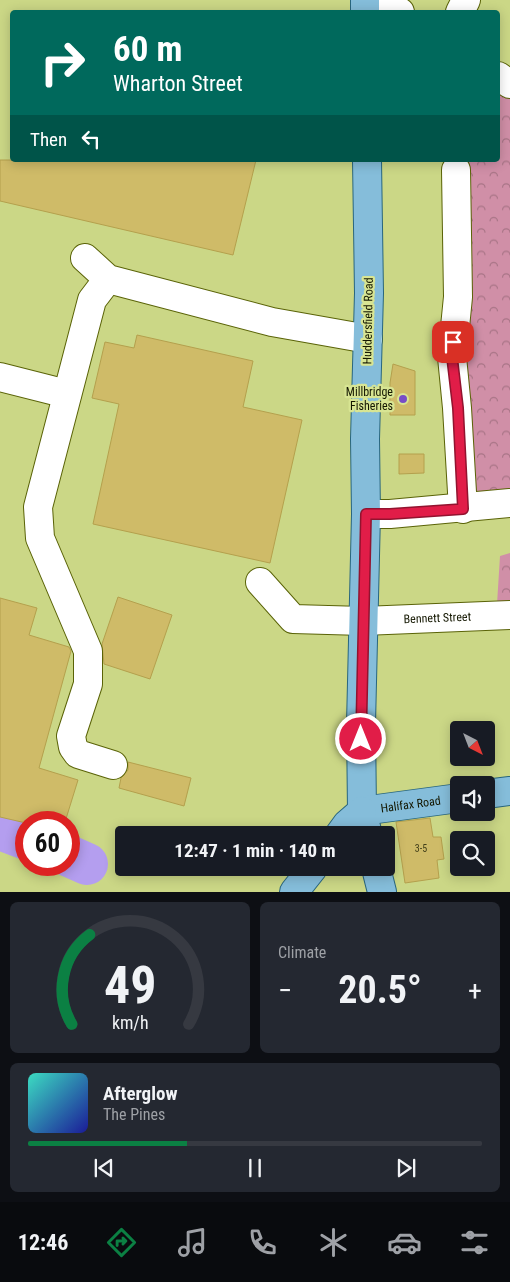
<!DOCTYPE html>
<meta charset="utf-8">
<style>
:root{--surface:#171b24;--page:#242831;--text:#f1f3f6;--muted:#9ea1a6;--line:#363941;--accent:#0b8043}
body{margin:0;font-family:"Roboto Condensed",sans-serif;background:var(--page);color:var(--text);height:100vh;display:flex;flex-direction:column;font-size:19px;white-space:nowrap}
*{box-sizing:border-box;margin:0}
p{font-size:16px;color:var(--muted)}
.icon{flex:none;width:28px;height:28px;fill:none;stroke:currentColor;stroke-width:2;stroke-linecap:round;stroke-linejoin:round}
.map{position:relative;height:892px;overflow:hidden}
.sheet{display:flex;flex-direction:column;gap:10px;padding:10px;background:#0d0f14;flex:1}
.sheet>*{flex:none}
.guide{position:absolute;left:10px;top:10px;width:490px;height:152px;border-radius:5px;box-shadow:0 2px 12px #0003;background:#00695c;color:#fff;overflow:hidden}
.needle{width:32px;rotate:138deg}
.controls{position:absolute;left:450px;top:721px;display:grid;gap:10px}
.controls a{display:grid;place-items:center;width:45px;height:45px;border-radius:5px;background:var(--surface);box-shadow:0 2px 12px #0003;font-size:25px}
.speed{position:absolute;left:15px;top:811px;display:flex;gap:10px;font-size:25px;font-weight:700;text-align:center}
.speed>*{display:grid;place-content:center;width:65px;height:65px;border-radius:50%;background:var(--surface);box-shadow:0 2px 12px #0003;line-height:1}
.speed .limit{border:8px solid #d22;background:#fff;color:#111}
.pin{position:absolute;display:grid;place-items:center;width:42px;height:42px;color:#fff;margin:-21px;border-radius:10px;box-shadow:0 2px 8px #0006}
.me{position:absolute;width:55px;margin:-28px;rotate:0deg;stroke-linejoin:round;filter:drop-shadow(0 0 4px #0008)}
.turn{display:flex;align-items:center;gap:18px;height:105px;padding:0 20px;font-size:22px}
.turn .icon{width:65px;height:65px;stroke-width:2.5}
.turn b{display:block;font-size:35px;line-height:42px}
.then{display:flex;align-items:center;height:48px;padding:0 20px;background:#0003;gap:10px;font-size:19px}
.big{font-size:38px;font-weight:700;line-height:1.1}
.sheet .tile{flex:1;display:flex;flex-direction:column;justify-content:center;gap:8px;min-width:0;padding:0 18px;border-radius:8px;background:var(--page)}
.sheet .dial{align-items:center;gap:0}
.dial svg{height:130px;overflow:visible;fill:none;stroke:var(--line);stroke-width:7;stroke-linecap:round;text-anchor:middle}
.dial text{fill:var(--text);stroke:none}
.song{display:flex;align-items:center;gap:15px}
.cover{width:60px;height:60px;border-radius:8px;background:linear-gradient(135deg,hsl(170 70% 55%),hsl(240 70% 35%))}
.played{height:5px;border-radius:2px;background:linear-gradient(90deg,var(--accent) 35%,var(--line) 35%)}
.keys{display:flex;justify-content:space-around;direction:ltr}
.heat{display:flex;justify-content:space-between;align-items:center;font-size:28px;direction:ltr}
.sheet .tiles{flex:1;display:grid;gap:10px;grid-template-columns:1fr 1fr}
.tile:last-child{grid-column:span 2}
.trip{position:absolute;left:115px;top:826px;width:280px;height:50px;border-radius:5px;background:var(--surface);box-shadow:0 2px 12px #0003;font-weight:700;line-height:50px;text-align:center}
.tabs{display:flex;height:80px;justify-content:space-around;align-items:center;background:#090b0e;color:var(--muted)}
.tabs .icon{width:35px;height:35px}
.tabs .current{color:var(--accent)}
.tabs b{font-size:22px;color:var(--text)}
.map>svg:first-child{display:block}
.forest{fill:url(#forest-crowns)}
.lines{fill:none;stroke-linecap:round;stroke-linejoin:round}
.river{stroke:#b49eef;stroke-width:42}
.building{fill:#cfbb68;stroke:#b4a04d}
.minor-casing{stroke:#5a6307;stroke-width:30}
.major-casing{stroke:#29667e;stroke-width:30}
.minor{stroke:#fff;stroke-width:28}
.major{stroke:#85bdda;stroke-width:28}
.route-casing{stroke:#92132f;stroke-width:12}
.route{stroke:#e11d48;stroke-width:9}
.poi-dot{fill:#784dc6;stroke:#d8e593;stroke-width:2}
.labels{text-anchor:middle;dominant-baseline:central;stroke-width:4.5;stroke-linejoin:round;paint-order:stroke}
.number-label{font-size:10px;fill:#43401a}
.street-label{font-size:12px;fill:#141700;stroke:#d8e593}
.poi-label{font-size:12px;fill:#141700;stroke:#d8e593;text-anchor:end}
</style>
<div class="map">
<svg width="510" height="892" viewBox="0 0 510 892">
<defs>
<pattern id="forest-crowns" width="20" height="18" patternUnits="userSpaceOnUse" patternTransform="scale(1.25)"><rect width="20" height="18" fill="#d08fa7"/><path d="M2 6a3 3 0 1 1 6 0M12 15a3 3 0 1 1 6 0" fill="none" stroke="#a87486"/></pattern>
</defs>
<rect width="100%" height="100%" fill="#cbd786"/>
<path class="forest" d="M498,83L510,91V500L466,505L456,160H498Z
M510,553V605L497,604L500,556Z"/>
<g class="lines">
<path class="river" d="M0,829L26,839
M69,856L87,864"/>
</g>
<path class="building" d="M0,160H256L233,255L0,201Z
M137,335L253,361L243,407L302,420L270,563L93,524L119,404L92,398L105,342L134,348Z
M393,364L415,371V415H390V383Z
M399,454H424V473L399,474Z
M118,597L172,615L150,679L104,664L102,644Z
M0,598L37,608L29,635L69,647L71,651L39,768L78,780L65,822L26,823L0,817Z
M128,762L191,778L184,806L119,788L121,778L128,770Z
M430,818L433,837H441L444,859L437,860L439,878L405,883L396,822Z"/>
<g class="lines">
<defs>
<g id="minor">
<path d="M381,0L400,12"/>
<path d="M460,12L466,0"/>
<path d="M498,76L510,84"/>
<path d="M456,170L458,297L452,357L457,408L463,509"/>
<path d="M85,258L108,279L272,322L368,339"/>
<path d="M108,279L92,300L38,507L40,538L88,651V684L71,736L73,747L78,754L113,765"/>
<path d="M0,377L67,394"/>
<path d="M366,514H390L510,503"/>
<path id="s1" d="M260,582L293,619L363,621L510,615"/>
</g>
<g id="major">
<path d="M365,0V12"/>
<path d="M367,160L369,293L365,439L366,514L361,724L362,811L368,835"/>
<path d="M486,794L510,791"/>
<path id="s2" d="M362,811L459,798"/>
<path d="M339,835L347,824L362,811"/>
<path d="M376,868L382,892"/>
<path d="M294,892L313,868"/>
</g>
</defs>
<use href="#minor" class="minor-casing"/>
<use href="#major" class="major-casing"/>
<use href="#minor" class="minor"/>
<use href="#major" class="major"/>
</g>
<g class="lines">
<defs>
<path id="route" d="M361,739L366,514H390L463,509L458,408L452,357L453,342"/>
</defs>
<use href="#route" class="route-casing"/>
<use href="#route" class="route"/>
</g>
<circle class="poi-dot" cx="403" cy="399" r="5"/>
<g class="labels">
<g class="number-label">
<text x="421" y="848">3-5</text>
</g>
<g class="street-label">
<text transform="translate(368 321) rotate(-89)">Huddersfield Road</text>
<text stroke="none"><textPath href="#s1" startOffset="194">Bennett Street</textPath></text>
<text stroke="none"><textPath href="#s2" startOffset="49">Halifax Road</textPath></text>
</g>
<g class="poi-label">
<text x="393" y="392">Millbridge<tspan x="393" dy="14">Fisheries</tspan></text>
</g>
</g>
</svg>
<div class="controls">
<a><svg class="needle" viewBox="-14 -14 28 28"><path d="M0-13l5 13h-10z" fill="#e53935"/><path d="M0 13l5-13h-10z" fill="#9ea1a6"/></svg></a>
<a><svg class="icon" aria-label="sound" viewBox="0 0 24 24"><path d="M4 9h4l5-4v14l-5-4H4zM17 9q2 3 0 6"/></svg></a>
<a><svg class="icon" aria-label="search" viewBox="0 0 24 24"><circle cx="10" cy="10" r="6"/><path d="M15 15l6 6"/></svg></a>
</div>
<div class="speed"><div class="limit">60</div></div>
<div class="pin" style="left:453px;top:342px;background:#d93025"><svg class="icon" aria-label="arrive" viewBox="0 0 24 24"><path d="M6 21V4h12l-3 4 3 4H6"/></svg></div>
<svg class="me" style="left:361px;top:739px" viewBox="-20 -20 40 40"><circle r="17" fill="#e11d48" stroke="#fff" stroke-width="3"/><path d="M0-11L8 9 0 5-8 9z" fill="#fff"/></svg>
<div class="trip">12:47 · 1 min · 140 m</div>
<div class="guide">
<div class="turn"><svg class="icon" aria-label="right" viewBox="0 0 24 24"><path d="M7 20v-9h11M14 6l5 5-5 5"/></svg><div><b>60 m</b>Wharton Street</div></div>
<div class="then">Then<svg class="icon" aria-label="left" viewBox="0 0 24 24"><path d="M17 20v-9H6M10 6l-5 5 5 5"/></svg></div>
</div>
</div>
<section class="sheet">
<div class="tiles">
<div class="tile dial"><svg viewBox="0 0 100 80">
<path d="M14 69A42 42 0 1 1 86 69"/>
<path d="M14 69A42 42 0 0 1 25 14" stroke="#0b8043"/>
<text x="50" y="56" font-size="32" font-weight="700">49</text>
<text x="50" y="72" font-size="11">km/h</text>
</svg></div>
<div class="tile"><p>Climate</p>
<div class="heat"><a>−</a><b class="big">20.5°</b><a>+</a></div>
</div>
<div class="tile">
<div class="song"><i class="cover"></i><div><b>Afterglow</b><p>The Pines</p></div></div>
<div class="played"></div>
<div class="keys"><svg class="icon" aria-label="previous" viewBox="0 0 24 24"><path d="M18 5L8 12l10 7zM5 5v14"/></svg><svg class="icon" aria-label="pause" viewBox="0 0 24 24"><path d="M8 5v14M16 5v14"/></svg><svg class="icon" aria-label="next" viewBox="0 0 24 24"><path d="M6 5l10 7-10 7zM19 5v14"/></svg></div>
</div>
</div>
</section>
<nav class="tabs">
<b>12:46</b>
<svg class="icon current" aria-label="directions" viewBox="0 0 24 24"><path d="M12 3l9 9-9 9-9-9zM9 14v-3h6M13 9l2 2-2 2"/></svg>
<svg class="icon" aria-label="music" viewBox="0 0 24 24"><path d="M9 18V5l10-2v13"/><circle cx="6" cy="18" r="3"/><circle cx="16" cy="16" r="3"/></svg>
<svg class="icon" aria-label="phone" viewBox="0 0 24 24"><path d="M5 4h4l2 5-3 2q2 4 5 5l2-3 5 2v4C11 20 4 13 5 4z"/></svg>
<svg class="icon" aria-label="climate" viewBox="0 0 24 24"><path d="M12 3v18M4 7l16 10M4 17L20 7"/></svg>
<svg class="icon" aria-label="car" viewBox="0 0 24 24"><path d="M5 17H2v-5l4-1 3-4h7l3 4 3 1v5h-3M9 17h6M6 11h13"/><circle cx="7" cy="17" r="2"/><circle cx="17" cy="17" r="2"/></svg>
<svg class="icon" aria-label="filters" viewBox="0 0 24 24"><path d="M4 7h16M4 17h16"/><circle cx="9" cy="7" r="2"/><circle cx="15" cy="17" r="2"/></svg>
</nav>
